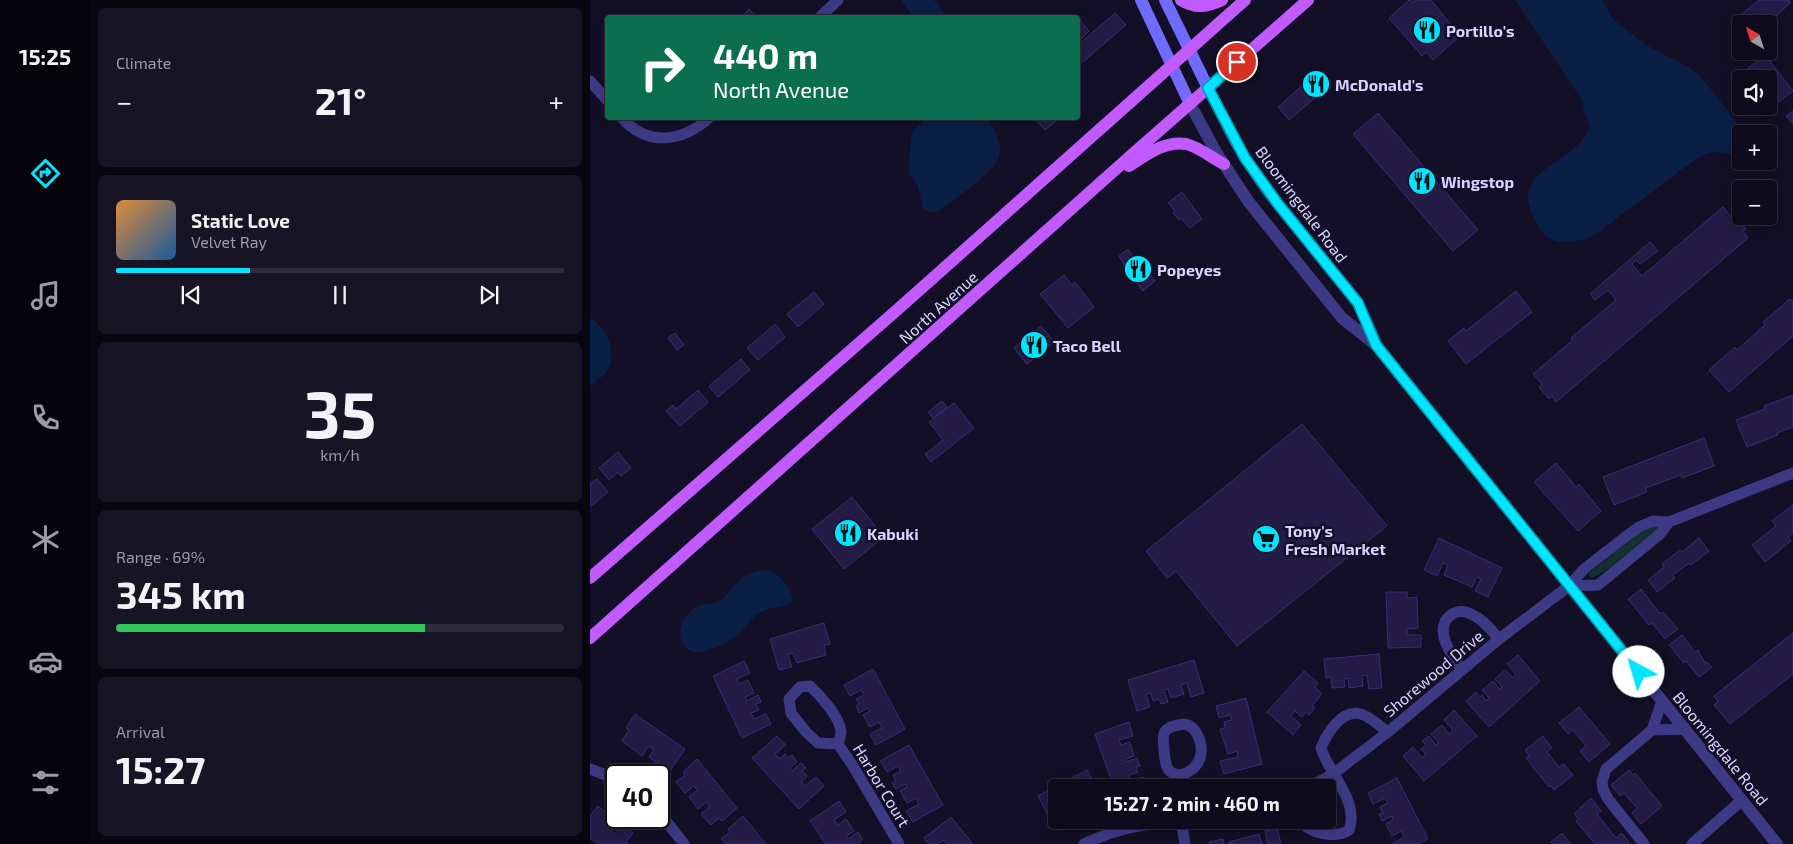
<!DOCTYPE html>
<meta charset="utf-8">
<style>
:root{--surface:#0e0b1c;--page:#171425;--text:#f1f3f6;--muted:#9b9ba3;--line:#2e2b3b;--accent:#00e5ff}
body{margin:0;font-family:"Exo 2",sans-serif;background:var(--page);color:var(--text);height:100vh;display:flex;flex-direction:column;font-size:19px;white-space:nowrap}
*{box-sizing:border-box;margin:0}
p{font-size:16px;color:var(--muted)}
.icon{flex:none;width:28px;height:28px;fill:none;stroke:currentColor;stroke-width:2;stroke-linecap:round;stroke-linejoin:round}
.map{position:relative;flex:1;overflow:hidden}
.side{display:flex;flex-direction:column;gap:8px;padding:8px;background:#08060f;width:500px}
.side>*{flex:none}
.top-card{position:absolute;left:15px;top:15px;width:475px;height:105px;border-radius:5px;box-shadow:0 2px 12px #0003,0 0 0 1px var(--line);background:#0b6e4f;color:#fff;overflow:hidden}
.needle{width:32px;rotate:321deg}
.controls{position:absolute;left:1142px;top:15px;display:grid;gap:10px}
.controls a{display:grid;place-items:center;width:45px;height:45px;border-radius:5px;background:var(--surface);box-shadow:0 2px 12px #0003,0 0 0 1px var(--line);font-size:25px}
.speed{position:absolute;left:15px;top:764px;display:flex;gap:10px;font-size:25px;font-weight:700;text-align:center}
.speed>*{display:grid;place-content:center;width:65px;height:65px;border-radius:50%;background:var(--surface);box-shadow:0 2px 12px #0003,0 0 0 1px var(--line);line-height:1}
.speed .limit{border:2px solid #111;border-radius:8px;background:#fff;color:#111}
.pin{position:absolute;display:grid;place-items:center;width:42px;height:42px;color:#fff;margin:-21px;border:2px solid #fff;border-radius:50%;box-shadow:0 1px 5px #0007}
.me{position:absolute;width:55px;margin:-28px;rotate:321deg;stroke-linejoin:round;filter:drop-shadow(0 0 4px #0008)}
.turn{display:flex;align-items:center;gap:18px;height:105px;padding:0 25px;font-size:22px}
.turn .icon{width:65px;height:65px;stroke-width:2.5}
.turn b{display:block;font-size:35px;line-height:42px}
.big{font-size:38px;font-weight:700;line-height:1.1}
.side .card{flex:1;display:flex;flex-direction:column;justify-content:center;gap:8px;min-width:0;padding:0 18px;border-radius:8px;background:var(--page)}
.side .dial{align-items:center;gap:0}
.dial b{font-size:65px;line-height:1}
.song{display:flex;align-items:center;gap:15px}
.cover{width:60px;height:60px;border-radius:8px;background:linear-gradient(135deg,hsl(30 70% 55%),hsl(210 70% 35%))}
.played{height:5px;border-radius:2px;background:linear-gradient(90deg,var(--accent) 30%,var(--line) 30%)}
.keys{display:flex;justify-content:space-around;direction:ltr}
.heat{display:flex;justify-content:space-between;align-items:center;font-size:28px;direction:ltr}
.charge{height:8px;border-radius:4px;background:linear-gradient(90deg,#34c759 69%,var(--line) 0)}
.trip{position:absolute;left:458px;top:779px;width:288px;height:50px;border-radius:5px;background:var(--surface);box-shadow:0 2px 12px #0003,0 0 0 1px var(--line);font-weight:700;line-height:50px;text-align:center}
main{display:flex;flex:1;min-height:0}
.tabs{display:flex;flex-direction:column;width:90px;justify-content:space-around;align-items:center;background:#06040b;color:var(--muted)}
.tabs .icon{width:35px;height:35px}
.tabs .selected{color:var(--accent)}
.tabs b{font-size:22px;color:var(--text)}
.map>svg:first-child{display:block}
.green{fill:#12302f}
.water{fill:#0a1f44}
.building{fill:#241b47;stroke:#3b2d73}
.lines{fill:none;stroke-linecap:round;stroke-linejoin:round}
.minor{stroke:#3d3a85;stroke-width:11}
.tertiary{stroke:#3d3a85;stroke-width:12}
.secondary{stroke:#6f6bff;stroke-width:12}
.primary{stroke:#c25bff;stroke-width:12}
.route-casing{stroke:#0095a6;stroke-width:12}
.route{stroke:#00e5ff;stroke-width:9}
.labels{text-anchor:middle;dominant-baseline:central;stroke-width:5;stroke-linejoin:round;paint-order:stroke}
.poi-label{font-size:16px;font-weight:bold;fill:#d9d4ff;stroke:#130f26;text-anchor:start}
.street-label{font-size:16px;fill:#d9d4ff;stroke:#130f26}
</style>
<main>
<nav class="tabs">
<b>15:25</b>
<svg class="icon selected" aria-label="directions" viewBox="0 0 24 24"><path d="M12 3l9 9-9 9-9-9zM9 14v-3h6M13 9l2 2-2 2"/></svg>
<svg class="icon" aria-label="music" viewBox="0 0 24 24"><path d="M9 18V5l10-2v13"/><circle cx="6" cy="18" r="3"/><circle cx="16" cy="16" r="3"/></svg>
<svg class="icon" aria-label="phone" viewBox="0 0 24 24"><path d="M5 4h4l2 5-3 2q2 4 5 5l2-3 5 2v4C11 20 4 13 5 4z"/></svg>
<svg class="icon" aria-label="climate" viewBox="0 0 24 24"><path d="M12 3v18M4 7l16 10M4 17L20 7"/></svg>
<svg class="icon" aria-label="car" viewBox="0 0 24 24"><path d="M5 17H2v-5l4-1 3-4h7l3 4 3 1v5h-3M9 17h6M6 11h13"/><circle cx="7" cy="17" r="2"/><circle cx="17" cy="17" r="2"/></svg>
<svg class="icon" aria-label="filters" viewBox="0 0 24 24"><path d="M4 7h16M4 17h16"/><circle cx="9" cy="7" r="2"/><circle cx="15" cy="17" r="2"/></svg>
</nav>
<section class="side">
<div class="card"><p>Climate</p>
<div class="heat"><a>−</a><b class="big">21°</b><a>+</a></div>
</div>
<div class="card">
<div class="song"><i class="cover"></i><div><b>Static Love</b><p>Velvet Ray</p></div></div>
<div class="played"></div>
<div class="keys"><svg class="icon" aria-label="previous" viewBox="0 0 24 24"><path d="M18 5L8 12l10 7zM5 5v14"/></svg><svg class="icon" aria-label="pause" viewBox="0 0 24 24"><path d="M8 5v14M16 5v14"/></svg><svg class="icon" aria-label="next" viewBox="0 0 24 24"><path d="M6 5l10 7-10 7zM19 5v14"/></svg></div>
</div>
<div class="card dial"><b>35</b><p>km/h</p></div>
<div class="card"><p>Range · 69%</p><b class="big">345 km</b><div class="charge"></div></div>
<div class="card"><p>Arrival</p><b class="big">15:27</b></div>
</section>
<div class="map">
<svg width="1203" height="844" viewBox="0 0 1203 844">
<rect width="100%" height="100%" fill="#130f26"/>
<path class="green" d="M1067,525L1069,528L1015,571L1002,578L999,576V573L1050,533Z"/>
<path class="water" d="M311,0H344L358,17H323Z
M925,0H1012L1022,18L1039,32L1058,46L1100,68L1112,78L1149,125L1153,134H1151V150C1136,160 1130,146 1112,156C1092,168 1075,182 1057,196C1049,202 1040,208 1032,214C1021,222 1011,233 998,239C994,241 988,240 983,241C969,243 955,241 948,226C944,218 936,203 938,194C944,163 992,157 1000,125L995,116L992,100Z
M335,118H397C404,128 413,143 409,157C403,174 363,200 348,212H339L333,209L328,186L319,175V157L322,132L334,121Z
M0,318C18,329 27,351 18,370C15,376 5,381 0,386Z
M176,570C189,573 203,588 202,601L199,604C189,607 178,608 169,613C161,618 156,628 148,635C139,642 110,658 99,650C82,637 92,614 108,606C115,603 123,604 130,600C137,597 140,590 145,584C153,574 165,572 176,570Z"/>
<path class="building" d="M819,0L824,2L826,0H841L870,36L843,60L836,52L832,56L799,18Z
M1169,0H1199L1200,3L1183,19L1179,14L1176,16L1180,21L1178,24H1159L1151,15Z
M159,9L167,18H150Z
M525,13L536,25L488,66V45Z
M490,20L499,31L490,40L488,37V21Z
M1175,55L1203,91L1186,104L1179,94V79H1167L1158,68Z
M723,76L734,90L699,120L688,107Z
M1203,111V124L1196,116Z
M788,113L888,230L863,251L763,134Z
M444,118H470L455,130Z
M592,192L612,219L600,228L591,218L589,220L583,213L585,211L578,203Z
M1133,207L1143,219L1146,217L1156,229L1153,231L1158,238L966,402L962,396L959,399L949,387L952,384L943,374L983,340L981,338L1026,300L1018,290L1005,300L1000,294L1060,242L1068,251L1050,264L1046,260L1042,264L1052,276Z
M538,249L544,257L534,264L529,256Z
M546,256L565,281L553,291L533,265Z
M474,275L482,285L485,282L504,307L478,328L450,294Z
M926,291L942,312L876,364L858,341L874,328L876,331Z
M224,292L234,304L208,327L197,314Z
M1200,299L1203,302V336L1139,392L1119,370L1145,347L1147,350L1175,325L1173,322Z
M185,324L195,337L168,360L157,348Z
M451,326L464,342L437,364L424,348Z
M85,333L94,345L87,350L78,338Z
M151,359L160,370L128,397L119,386Z
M108,390L118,402L90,426L76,411L83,405L86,409Z
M1203,395V427L1187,433L1188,435L1157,447L1146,420L1175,409L1174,406Z
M352,401L357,407L343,418L338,412Z
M364,403L384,428L341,462L335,454L353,440L339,422Z
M712,424L797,526L647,646L586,571L577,578L556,551Z
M1114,438L1124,466L1092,478L1091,475L1056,488L1057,492L1024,505L1013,477Z
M28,452L41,468L31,476L28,472L19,480L9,468Z
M966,463L986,487L989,484L1011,511L988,531L944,482Z
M7,479L18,492L0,507V484Z
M262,497L294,537L254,569L222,529Z
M1203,505V533L1198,537L1201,541L1175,562L1162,545L1186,526L1182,521Z
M849,538L912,568L898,597L885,591L891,579L887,577L882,587L854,575L858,565L853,563L847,576L834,570Z
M1109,538L1119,551L1101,565L1099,563L1083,575L1085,578L1067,592L1058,580L1074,567L1072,564L1090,550L1092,552Z
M1051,589L1070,614L1073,612L1088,629L1075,639L1062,623L1059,625L1038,599Z
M796,592H817V598L827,597L828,628L817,629V635H831V647L798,648Z
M234,623L240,644L234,645L236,655L207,663L203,653L198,654L202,667L189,670L180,639Z
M1203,633V674L1140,724L1124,705L1128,701L1124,696Z
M1092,635L1105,652L1108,650L1115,663L1117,662L1122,667L1109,677L1096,661L1094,663L1079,645Z
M789,654L792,688L779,689L777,675L772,676L773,686L759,688L758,678L754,679L755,687L742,688L741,677L736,678L734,659Z
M928,655L950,681L899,727L876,701L886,692L890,697L892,695L896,701L899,698L892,690L903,681L910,689L912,687L905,679L915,670L923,678L926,674L917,664Z
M604,660L614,693L601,697L597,683L591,685L594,694L581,698L578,689L574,690L578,702L571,704L569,699L563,701L561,693L556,694L560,707L547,711L538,680Z
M154,661L160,673L147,679L149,684L158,680L164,693L155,697L157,701L168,695L171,702L166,704L169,710L161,713L164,719L176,714L181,724L152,738L123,676Z
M283,669L315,729L286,745L280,734L292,728L289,722L280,727L273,715L280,711L278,708L269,713L266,706L269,704L266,699L274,695L271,690L260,696L254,685Z
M714,671L728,683L725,687L732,694L722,706L725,708L719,715L716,712L712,717L705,711L701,716L711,725L703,735L677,712Z
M656,698L672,764L634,774L630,761L648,757L647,751L638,754L630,729L635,728L634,722L642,720L640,715L629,718L626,706Z
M989,707L1020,744L999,762L990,751L996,746L983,730L978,734L969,723Z
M864,710L887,736L834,781L813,756L823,747L832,758L836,754L831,749L836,745L832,741L839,736L846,745L849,743L841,734L852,725L859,734L863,730L854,720Z
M45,714L95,749L79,772L59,757L64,750L59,746L52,756L32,741L39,730L36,728Z
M539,722L543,736L529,740L531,745L540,742L544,756L535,759L536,762L547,758L550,766L546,767L548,772L539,775L541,782L553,777L557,788H524L505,734Z
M187,736L196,745L185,754L190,759L195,754L198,758L202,755L207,762L200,768L202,771L211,763L216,768L212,771L217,776L211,782L215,786L226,777L234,786L209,809L162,758Z
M953,736L962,748L957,752L969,767L974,764L983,775L964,790L960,785L959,787L936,758L939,756L935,750Z
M319,745L353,805L323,822L316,811L329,804L326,798L317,803L310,791L317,787L315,784L306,789L302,783L306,781L303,775L311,771L308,766L297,772L290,761Z
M107,759L147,808L132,821L129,818L121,825L111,814L120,806L116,802L108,809L99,797L107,790L104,786L95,793L86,782L95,775L93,772Z
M497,770L506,788H466V820H473L463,825L448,796Z
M1039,770L1043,775L1045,773L1072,806L1051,824L1042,813L1047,808L1034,793L1030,796L1021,785Z
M807,778L838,839L828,844H802L814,837L811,831L802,836L796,824L803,820L802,816L792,821L789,814L793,813L790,807L798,803L795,798L783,804L778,793Z
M1001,798L1011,811L1007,814L1026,838L1032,833L1040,844H1005L986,821L988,819L984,814Z
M249,801L256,812L244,820L248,825L256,819L264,831L256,836L258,839L268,832L273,839L269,842L270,844H236L220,821Z
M8,806L27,822L21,830L25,834L32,825L43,833L36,842L38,844H8L0,838V816Z
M153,816L176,844H136L131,839L140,832L138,829Z
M361,817L383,844H357L353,840L348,844H339L334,838Z
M687,828L691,844H678L675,831Z
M972,833L981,844H963L961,842Z
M669,834L672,844H639V842Z
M633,839L634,844H620L619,842Z"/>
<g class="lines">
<path class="minor" d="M229,18L248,0
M0,81L18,101
M32,118C58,147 92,142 119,118
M979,586L1008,585L1070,534L1079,522
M872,670C862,656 842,629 861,615C868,610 876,611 883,615C894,620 901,630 909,639
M220,686C230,695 250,717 251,732C251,736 249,740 248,744L228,743L216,732L201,713L199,699L210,687Z
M594,724C601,725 605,729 608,736C623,768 582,788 576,764C575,759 574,754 574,748C571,729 576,727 594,724Z
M1062,730L1095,729
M248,744L263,766L309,844
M0,769L26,779
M585,774L587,788
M717,788L743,774L798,732L909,639L979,586L994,569L1034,538L1049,527L1063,521L1079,522L1203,473
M69,812L94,844
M591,820L595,844
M710,820C719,834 746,839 759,830C770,802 739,774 731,748C737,733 752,709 771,714C781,717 789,726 798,732
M494,844C524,829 552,825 585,820
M1054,844L1018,799L1013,789L1012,782L1016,769L1062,730L1072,701
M1102,844L1152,800"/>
<path class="tertiary" d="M618,88L645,141L655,158L676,189L768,303L785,341
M600,104L626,152L658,201L752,318L786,345L1187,844"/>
<path class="secondary" d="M551,0L600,104
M575,0L618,88"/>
<path class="primary" d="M591,0C606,9 617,7 632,0
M539,166C555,156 575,140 596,144C609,147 622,158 634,164
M0,578L307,310L655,0
M0,638L545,152L718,0"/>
</g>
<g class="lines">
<defs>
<path id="route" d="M647,62L618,88L655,158L688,204L768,303L786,345L1049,672"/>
</defs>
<use href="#route" class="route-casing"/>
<use href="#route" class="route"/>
</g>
<defs>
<symbol id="restaurant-disc" viewBox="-11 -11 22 22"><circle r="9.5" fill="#00e5ff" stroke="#130f26"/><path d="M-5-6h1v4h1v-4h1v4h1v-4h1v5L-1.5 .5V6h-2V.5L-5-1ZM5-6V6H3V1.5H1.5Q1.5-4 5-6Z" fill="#111"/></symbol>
<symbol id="supermarket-disc" viewBox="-11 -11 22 22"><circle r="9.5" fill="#00e5ff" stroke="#130f26"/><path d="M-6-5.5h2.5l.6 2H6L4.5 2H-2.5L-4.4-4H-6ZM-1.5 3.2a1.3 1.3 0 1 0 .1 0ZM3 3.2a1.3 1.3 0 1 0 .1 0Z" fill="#111"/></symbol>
</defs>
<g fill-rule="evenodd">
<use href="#restaurant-disc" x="821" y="14" width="32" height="32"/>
<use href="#restaurant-disc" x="710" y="68" width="32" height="32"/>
<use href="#restaurant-disc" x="816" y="165" width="32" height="32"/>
<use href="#restaurant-disc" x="532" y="253" width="32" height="32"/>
<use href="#restaurant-disc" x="428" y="329" width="32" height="32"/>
<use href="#restaurant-disc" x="242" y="517" width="32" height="32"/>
<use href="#supermarket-disc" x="660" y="523" width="32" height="32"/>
</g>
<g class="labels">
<g class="poi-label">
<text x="856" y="30">Portillo's</text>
<text x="745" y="84">McDonald's</text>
<text x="851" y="181">Wingstop</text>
<text x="567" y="269">Popeyes</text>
<text x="463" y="345">Taco Bell</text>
<text x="695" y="530">Tony's<tspan x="695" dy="18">Fresh Market</tspan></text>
<text x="277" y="533">Kabuki</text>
</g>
<g class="street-label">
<text transform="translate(712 204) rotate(53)">Bloomingdale Road</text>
<text transform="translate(348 307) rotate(-42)">North Avenue</text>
<text transform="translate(843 673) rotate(-40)">Shorewood Drive</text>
<text transform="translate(1131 748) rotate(51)">Bloomingdale Road</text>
<text transform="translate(292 785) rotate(59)">Harbor Court</text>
</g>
</g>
</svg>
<div class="controls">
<a><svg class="needle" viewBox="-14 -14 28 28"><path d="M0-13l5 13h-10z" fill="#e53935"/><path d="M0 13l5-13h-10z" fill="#9b9ba3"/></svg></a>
<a><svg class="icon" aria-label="sound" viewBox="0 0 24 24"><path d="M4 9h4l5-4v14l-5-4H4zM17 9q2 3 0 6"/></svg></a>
<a>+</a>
<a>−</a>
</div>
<div class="speed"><div class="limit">40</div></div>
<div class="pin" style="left:647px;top:62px;background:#d93025"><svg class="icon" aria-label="arrive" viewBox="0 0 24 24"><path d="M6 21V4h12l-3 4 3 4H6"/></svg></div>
<svg class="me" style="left:1049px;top:672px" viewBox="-20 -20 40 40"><circle r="19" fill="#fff"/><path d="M0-13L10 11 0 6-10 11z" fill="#00e5ff"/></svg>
<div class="trip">15:27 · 2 min · 460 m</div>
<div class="top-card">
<div class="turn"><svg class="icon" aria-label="right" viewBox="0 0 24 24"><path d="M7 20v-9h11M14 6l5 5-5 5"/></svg><div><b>440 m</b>North Avenue</div></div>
</div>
</div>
</main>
